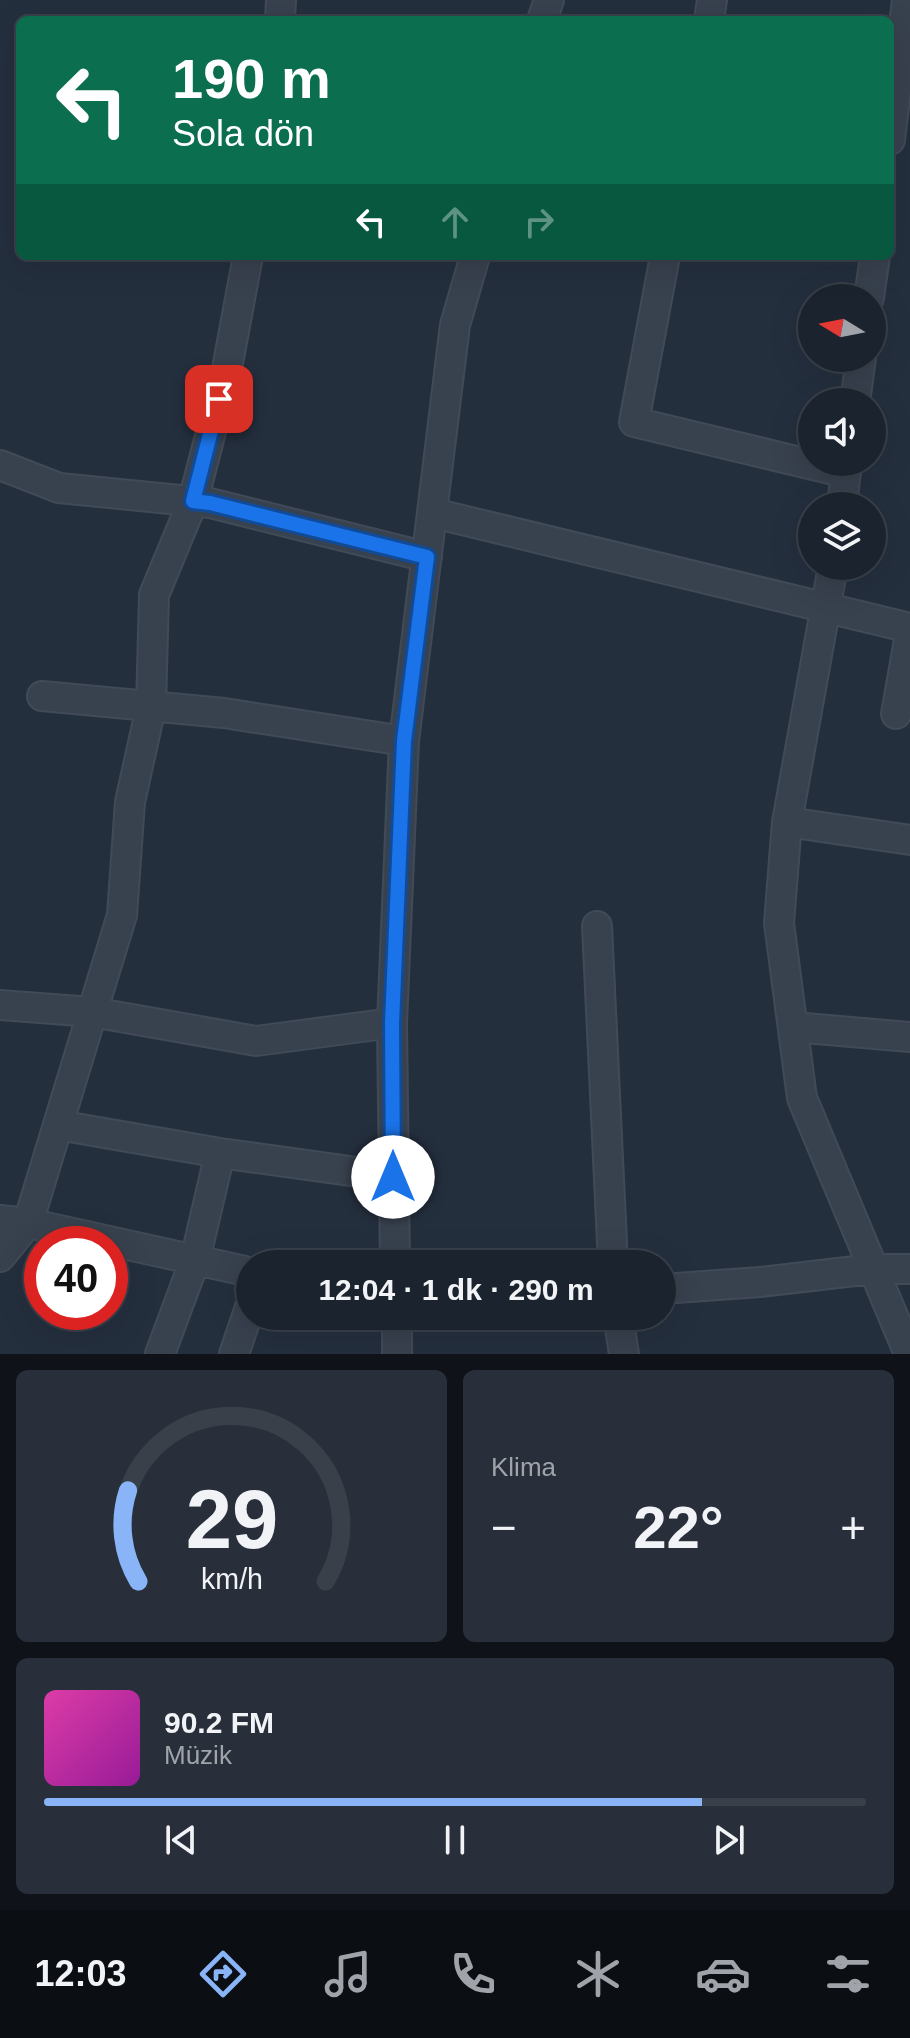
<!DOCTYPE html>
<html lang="tr">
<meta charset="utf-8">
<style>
:root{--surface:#1b232e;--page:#282f3a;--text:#f1f3f6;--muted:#a0a4aa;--line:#39404a;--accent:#8ab4f8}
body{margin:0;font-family:Helvetica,sans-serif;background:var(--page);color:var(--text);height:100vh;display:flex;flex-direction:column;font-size:30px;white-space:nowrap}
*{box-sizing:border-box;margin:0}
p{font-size:26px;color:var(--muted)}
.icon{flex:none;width:44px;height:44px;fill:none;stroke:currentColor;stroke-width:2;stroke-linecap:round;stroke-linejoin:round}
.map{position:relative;height:1354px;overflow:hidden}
.panel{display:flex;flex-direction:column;gap:16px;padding:16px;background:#0f1319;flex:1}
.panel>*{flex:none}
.top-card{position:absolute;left:16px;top:16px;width:878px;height:244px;border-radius:12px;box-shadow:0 8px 32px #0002,0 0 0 2px var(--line);background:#0b6e4f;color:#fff;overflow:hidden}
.needle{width:52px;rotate:280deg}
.controls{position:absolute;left:798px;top:284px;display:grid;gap:16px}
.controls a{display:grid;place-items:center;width:88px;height:88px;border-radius:50%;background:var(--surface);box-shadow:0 8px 32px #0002,0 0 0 2px var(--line);font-size:40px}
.speed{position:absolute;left:24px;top:1226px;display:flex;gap:16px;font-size:40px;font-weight:700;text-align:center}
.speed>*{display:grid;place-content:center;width:104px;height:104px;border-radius:50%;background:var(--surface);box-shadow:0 8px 32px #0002,0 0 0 2px var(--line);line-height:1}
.speed .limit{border:12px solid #d22;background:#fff;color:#111}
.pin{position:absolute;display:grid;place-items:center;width:68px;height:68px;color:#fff;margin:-34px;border-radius:16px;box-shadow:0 4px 12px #0006}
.me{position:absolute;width:88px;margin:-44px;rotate:0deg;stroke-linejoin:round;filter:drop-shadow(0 0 6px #0008)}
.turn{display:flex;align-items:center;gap:28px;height:168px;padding:0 24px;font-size:36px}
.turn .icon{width:104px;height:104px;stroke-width:2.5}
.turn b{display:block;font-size:56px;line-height:68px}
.lanes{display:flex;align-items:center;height:76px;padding:0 24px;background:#0003;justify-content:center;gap:40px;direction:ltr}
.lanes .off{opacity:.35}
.big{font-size:60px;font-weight:700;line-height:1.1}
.panel .card{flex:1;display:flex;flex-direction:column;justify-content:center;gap:12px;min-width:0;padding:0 28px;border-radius:12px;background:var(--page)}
.panel .dial{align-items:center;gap:0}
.dial svg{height:208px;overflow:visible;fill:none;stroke:var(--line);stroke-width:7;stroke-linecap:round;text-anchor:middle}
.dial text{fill:var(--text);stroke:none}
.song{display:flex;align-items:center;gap:24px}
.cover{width:96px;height:96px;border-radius:12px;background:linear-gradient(135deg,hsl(320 70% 55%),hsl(300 70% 35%))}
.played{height:8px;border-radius:4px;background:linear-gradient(90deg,var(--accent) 80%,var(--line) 80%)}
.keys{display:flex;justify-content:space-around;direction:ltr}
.heat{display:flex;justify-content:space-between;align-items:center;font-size:44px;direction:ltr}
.panel .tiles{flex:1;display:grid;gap:16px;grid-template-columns:1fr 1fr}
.card:last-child{grid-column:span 2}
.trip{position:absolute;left:236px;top:1250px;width:440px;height:80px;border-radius:40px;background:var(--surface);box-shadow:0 8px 32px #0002,0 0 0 2px var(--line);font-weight:700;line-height:80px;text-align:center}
.tabs{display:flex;height:128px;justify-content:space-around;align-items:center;background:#0b0e12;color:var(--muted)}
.tabs .icon{width:56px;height:56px}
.tabs .active{color:var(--accent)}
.tabs b{font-size:36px;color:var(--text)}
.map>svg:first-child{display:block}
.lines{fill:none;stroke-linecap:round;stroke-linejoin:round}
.minor-casing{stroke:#414a57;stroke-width:32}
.minor{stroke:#38414e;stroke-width:28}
.route-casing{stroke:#114b97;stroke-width:20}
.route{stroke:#1a73e8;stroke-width:14}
</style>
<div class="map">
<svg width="910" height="1354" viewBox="0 0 910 1354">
<rect width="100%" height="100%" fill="#242f3e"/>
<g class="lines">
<defs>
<path id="minor" d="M280,20L281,0
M542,20L549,0
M709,20L712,0
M890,140L907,0
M665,256L634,422L846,473
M869,298L875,256
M855,402L861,358
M0,465L59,488L210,503L427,557
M842,506L847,462
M433,513L910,628
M833,566L787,822L779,923L802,1098L909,1354
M42,696L224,713L404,741
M896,714L910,634
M787,822L910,840
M597,926L613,1264
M0,1005L92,1012L256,1041L392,1023
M793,1027L910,1037
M58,1125L220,1153L393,1177
M0,1220L28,1223L250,1272
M0,1257L28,1223L122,915L130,802L151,707L154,595L193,501L226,374L248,256
M395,1264L392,1023L404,741L455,325L475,256
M662,1289L760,1282L872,1269H910
M397,1316V1354
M618,1316L624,1354
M160,1354L195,1260L220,1153
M234,1354L250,1307"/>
</defs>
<use href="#minor" class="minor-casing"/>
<use href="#minor" class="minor"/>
</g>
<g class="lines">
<defs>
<path id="route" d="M219,399L193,501L210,503L427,557L404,741L392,1023L393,1177"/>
</defs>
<use href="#route" class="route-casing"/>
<use href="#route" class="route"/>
</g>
</svg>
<div class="controls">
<a><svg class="needle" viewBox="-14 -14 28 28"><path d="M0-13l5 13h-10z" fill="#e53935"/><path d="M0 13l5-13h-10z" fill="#a0a4aa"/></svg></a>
<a><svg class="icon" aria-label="sound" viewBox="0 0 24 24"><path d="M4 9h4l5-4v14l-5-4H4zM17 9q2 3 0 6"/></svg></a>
<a><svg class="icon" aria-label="layers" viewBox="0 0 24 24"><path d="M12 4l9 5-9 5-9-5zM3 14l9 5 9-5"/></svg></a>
</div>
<div class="speed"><div class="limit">40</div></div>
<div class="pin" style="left:219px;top:399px;background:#d93025"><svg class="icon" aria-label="arrive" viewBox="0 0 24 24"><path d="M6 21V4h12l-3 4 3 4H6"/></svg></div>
<svg class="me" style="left:393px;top:1177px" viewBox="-20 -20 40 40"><circle r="19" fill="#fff"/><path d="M0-13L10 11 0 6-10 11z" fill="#1a73e8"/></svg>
<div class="trip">12:04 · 1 dk · 290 m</div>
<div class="top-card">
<div class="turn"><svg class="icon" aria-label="left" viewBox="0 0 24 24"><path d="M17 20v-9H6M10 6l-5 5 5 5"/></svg><div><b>190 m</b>Sola dön</div></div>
<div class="lanes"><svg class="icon" aria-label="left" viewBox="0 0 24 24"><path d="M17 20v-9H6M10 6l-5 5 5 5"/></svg><svg class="icon off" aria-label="ahead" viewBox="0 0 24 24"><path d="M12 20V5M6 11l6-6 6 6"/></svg><svg class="icon off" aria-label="right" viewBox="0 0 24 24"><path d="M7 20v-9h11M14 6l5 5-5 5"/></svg></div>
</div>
</div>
<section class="panel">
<div class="tiles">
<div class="card dial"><svg viewBox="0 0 100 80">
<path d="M14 69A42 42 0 1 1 86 69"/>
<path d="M14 69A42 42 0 0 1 10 34" stroke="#8ab4f8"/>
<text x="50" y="56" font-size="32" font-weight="700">29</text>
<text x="50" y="72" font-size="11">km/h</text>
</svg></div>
<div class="card"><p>Klima</p>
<div class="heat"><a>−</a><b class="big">22°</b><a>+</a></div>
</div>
<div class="card">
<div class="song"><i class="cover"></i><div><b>90.2 FM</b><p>Müzik</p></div></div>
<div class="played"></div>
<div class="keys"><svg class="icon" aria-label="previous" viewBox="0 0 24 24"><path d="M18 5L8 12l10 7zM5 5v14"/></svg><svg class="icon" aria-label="pause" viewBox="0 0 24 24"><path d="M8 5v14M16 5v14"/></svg><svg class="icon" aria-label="next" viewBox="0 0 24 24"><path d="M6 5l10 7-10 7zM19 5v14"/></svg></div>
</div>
</div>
</section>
<nav class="tabs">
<b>12:03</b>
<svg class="icon active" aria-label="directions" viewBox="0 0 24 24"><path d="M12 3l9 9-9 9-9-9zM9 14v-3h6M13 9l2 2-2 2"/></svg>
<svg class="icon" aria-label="music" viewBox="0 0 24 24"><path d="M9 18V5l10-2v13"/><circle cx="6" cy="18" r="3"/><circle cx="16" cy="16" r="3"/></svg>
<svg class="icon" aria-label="phone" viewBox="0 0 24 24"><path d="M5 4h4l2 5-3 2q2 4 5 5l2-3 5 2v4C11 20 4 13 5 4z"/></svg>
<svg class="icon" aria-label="climate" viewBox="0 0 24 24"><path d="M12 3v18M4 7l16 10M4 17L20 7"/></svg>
<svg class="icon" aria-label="car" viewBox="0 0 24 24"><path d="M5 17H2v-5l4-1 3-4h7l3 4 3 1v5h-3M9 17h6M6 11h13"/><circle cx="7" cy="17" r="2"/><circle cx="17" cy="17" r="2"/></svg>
<svg class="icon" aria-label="filters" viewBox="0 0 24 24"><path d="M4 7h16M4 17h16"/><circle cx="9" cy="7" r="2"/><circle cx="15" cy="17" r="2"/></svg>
</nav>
